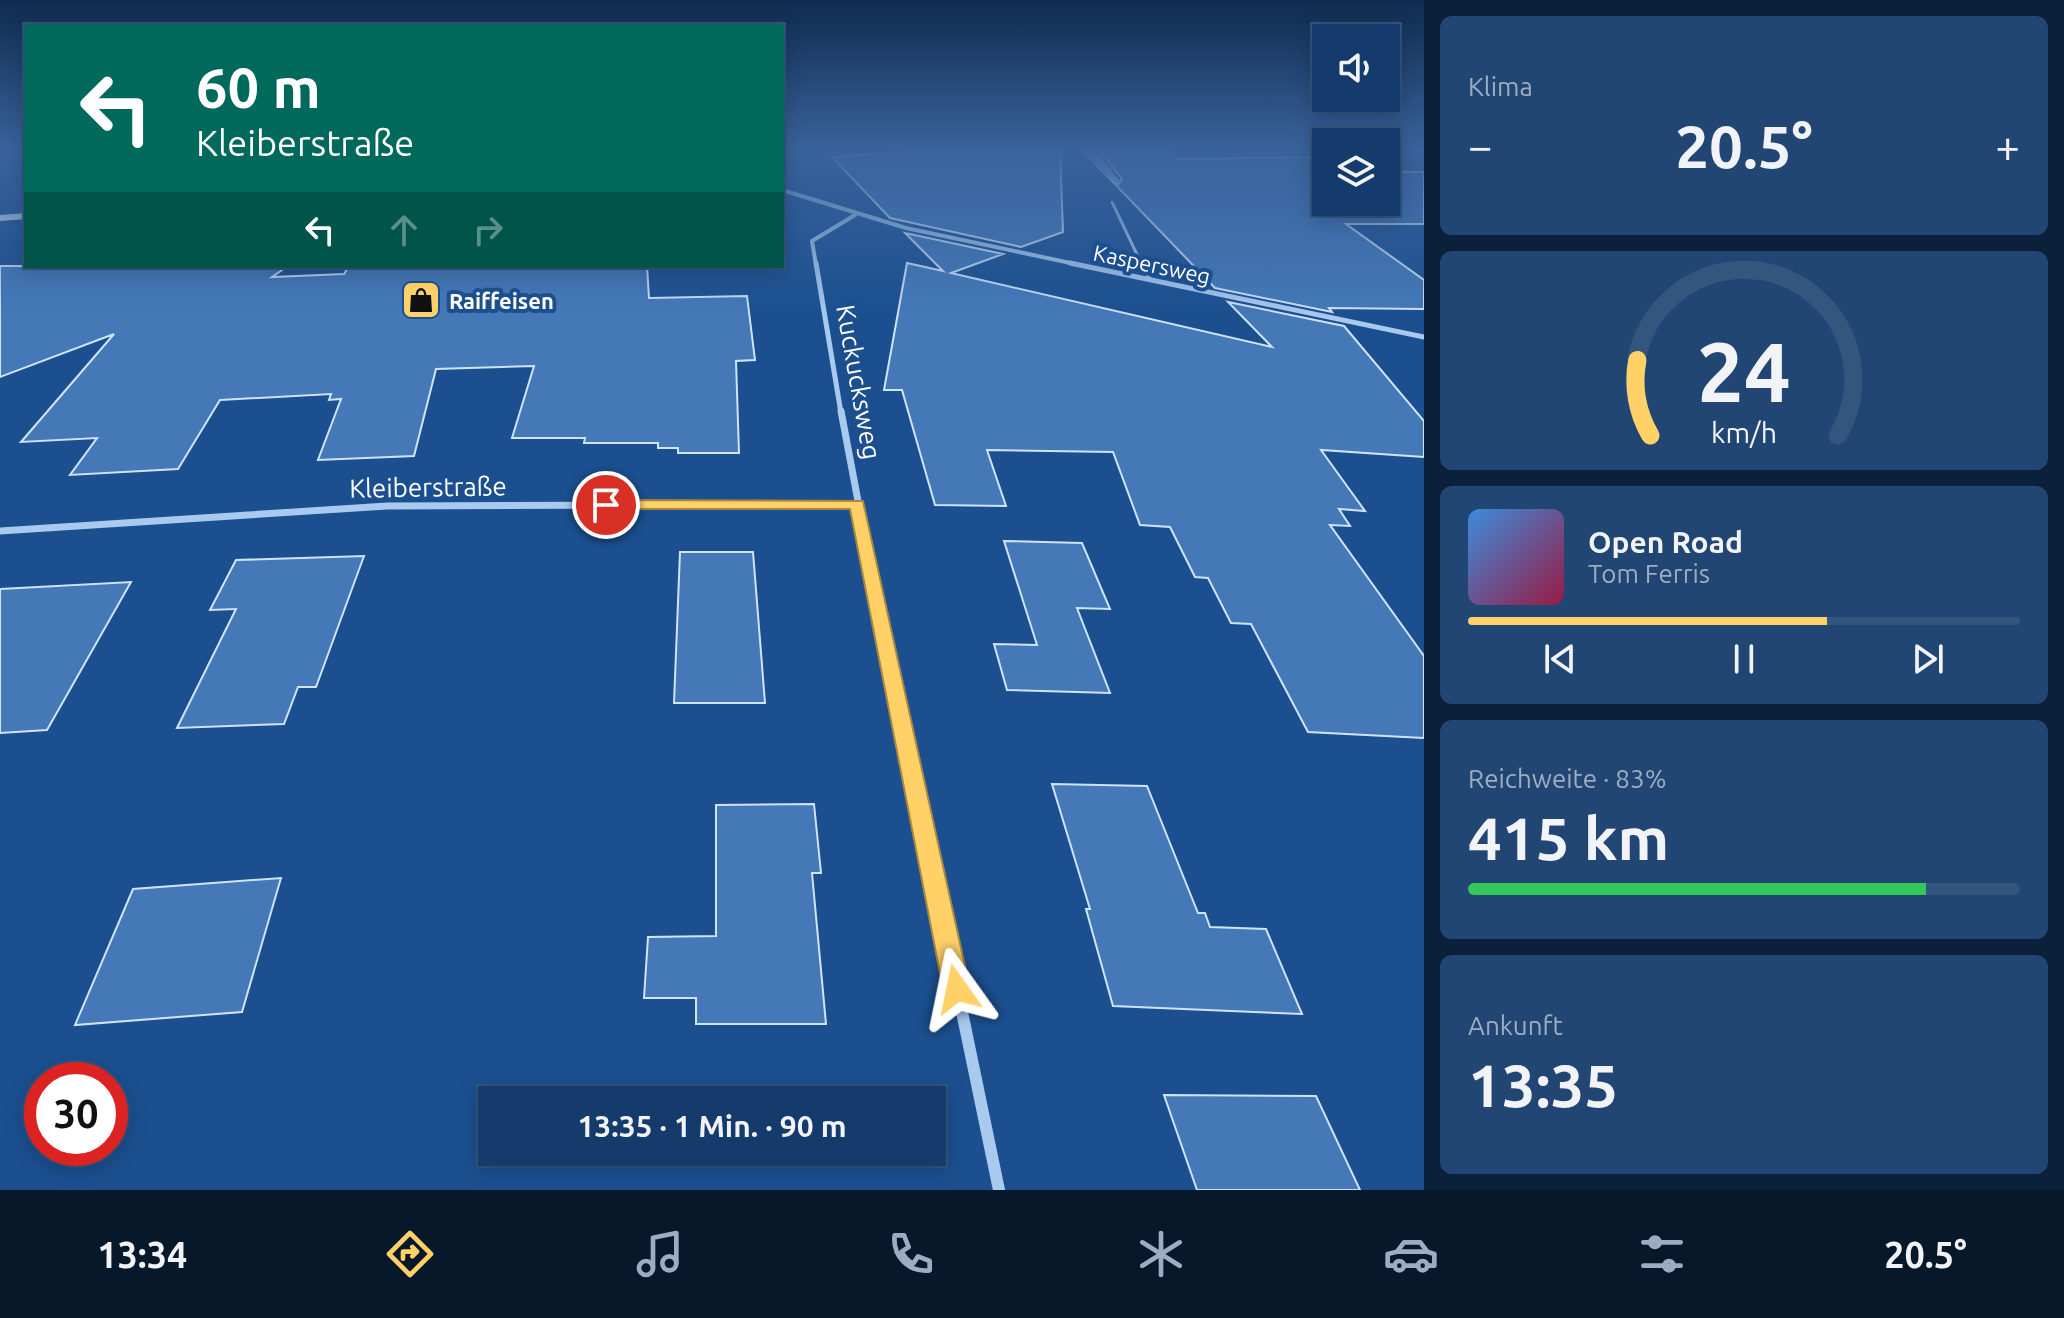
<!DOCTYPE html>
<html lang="de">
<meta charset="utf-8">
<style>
:root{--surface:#143b6b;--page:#214673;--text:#f1f3f6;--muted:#9dadc1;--line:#33557e;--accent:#ffd166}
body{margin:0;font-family:Ubuntu,sans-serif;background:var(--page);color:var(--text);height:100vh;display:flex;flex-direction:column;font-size:30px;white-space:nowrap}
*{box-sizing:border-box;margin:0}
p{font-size:26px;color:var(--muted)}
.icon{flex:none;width:44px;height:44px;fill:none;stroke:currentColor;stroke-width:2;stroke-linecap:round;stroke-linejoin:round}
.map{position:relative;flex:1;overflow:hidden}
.details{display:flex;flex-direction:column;gap:16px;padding:16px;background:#0b203b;width:640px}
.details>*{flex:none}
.top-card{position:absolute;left:24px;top:24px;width:760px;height:244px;border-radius:0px;box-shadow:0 4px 20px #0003,0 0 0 2px var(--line);background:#00695c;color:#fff;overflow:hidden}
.tools{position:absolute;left:1312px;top:24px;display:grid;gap:16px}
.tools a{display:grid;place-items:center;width:88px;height:88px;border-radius:0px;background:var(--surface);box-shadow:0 4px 20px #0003,0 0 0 2px var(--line);font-size:40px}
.speed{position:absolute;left:24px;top:1062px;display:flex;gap:16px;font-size:40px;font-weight:700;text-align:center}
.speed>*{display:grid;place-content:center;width:104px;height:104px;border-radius:50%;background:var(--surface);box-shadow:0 4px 20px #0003,0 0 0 2px var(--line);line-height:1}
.speed .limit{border:12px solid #d22;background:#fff;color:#111}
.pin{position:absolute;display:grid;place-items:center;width:68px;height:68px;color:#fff;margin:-34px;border:4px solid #fff;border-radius:50%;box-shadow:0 2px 8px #0007}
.me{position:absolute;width:88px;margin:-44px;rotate:348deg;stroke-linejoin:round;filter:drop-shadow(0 0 6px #0008)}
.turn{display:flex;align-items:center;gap:28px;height:168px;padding:0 40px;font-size:36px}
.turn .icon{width:104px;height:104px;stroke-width:2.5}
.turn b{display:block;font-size:56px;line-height:68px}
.lanes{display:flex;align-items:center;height:76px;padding:0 40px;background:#0003;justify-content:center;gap:40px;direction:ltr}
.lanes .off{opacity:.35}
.big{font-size:60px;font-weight:700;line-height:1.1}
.details .widget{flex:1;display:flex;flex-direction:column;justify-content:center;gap:12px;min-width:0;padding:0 28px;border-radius:12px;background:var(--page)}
.details .dial{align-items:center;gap:0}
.dial svg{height:208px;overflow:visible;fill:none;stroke:var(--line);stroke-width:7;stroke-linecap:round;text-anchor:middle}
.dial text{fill:var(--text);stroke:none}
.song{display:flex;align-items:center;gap:24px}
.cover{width:96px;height:96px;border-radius:12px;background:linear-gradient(135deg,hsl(210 70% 55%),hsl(340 70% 35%))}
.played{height:8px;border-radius:4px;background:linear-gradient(90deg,var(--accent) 65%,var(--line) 65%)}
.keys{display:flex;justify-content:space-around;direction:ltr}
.heat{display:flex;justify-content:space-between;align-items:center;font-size:44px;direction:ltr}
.charge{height:12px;border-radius:6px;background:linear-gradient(90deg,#34c759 83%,var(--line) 0)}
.trip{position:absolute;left:478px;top:1086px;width:468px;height:80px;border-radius:0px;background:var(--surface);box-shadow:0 4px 20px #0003,0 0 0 2px var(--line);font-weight:700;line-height:80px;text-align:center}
.tab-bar{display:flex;height:128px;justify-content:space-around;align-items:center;background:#08182b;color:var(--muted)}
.tab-bar .icon{width:56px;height:56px}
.tab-bar .selected{color:var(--accent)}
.tab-bar b{font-size:36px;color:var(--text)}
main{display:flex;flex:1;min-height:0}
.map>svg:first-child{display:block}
.building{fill:#4478b7;stroke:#cfe3fa;stroke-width:2}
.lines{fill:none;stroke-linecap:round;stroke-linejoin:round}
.lane-far1{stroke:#a9c9ee;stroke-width:3}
.lane{stroke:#a9c9ee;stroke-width:4}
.street-far4{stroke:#a9c9ee;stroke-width:4}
.street-far3{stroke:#a9c9ee;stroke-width:5}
.street-far2{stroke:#a9c9ee;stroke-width:7}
.street-far1{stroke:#a9c9ee;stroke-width:9}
.street{stroke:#a9c9ee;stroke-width:12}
.secondary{fill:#d6e6fa;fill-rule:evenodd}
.route{fill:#ffd166;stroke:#a68842;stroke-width:2}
.labels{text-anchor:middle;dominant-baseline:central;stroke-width:8;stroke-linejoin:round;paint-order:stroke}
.far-street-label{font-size:22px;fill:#fff;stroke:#1b4f8f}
.far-poi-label{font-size:22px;font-weight:bold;fill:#fff;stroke:#1b4f8f;text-anchor:start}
.street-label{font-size:26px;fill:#fff;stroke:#1b4f8f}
</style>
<main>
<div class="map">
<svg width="1424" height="1190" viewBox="0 0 1424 1190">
<rect width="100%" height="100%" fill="#1b4f8f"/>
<path class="building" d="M931,150H1060L1063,232L1021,247L890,218L832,157Z
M1082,150H1089L1118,185L1122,179L1099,150H1167L1178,159L1326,157V202H1386V172H1424V224H1346L1424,280V309L1329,308L1332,312L1215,288Z
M905,233L1003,254L951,273L1272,347L1228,302L1344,326L1424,421V457L1321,450L1365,511L1339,509L1350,526L1330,525L1424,656V738L1308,732L1251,624L1231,623L1208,578L1195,577L1170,527L1140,525L1113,452L987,450L1006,506L935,505L902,390H884L907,263L943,271Z
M0,266H281L282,270L272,277L344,274L349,266H647L649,298L747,296L755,360L736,361L739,453H678V448H658V443H584L585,438H512L534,366L436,369L414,456L318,460L341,399L329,400L331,394L220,400L178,469L70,475L97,438L21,442L114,334L0,377Z
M1004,541L1082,543L1110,609L1077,608L1110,693L1007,690L994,644L1037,645Z
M680,552H753L765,703H674Z
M364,556L316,687H298L284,724L177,728L236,609L210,610L236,560Z
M131,582L47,730L0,733V589Z
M1052,784L1147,786L1198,913H1205L1210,927L1266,929L1302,1014L1113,1006L1086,909H1090Z
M814,804L821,873H812L826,1024H696V998H644L648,937L716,936V805Z
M281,878L242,1012L75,1025L133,889Z
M1164,1095L1316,1096L1360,1190H1197Z"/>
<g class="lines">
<path class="lane-far1" d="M1093,150L1118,181
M1412,150L1424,152
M1112,202L1142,265"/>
<path class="lane" d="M1142,263L1150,280"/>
<path class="street-far4" d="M782,190L906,228L1080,265
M816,265L812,241L855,215"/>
<path class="street-far3" d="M816,263L841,413
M1070,263L1424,337"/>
<path class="street-far2" d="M841,411L878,607
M0,531L387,506L857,504"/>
<path class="street-far1" d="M878,605L931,860"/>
<path class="street" d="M930,858L999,1190"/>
<path class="secondary" d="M26,213V219L0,221V215Z"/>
</g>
<linearGradient id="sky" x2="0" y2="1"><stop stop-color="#0f2b4f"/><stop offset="0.47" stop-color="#39639b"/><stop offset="1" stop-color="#39639b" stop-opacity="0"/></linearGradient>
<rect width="1424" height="317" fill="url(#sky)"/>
<path class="route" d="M606,500L863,501L970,989L966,998L957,1001L947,998L943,989L850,509H601V502Z"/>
<defs>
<symbol id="shop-square" viewBox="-11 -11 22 22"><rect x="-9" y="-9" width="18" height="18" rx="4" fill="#ffd166" stroke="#1b4f8f"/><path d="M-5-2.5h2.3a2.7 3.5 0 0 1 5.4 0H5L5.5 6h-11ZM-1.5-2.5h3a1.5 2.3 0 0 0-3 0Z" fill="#111"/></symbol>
</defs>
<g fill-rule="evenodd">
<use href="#shop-square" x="399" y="278" width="44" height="44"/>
</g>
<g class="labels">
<g class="far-street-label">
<text transform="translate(1152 264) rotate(12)">Kaspersweg</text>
</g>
<g class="far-poi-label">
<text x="449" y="300">Raiffeisen</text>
</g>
<g class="street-label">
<text transform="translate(859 382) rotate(80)">Kuckucksweg</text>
<text transform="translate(428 487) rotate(-1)">Kleiberstraße</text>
</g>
</g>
</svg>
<div class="tools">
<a><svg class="icon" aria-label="sound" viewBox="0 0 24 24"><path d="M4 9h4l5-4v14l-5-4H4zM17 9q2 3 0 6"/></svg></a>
<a><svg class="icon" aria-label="layers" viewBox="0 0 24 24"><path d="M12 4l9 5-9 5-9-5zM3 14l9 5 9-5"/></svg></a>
</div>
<div class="speed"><div class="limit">30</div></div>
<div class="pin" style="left:606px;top:505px;background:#d93025"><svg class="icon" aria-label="arrive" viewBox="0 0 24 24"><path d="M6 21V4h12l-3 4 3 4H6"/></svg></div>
<svg class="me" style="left:957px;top:989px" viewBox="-20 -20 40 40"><path d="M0-17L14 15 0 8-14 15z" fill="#ffd166" stroke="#fff" stroke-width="4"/></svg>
<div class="trip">13:35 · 1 Min. · 90 m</div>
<div class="top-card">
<div class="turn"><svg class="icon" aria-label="left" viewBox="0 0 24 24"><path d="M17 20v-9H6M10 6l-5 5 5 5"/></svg><div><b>60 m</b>Kleiberstraße</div></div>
<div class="lanes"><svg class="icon" aria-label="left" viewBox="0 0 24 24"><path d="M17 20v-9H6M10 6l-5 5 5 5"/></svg><svg class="icon off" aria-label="ahead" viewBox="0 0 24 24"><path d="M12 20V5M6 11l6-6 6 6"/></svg><svg class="icon off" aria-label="right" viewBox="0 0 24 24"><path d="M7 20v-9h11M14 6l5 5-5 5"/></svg></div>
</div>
</div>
<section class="details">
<div class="widget"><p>Klima</p>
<div class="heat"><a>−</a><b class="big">20.5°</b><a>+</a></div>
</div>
<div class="widget dial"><svg viewBox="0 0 100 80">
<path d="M14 69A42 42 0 1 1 86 69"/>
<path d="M14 69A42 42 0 0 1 9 40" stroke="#ffd166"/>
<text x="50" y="56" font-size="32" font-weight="700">24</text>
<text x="50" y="72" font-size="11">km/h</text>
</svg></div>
<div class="widget">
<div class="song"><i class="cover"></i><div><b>Open Road</b><p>Tom Ferris</p></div></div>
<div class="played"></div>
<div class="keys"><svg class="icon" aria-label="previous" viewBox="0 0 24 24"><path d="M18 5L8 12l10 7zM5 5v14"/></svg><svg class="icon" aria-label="pause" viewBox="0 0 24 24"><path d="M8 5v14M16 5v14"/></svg><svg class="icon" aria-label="next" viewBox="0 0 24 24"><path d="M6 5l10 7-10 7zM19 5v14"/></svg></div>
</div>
<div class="widget"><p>Reichweite · 83%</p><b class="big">415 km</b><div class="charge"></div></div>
<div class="widget"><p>Ankunft</p><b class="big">13:35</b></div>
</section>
</main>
<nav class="tab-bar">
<b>13:34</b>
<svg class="icon selected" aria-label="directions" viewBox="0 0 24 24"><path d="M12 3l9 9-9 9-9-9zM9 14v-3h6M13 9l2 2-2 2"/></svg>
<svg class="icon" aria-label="music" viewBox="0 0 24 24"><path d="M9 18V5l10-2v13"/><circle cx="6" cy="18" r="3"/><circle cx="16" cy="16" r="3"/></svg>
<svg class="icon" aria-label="phone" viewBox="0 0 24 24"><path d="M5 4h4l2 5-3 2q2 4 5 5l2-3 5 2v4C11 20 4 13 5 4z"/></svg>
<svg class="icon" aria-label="climate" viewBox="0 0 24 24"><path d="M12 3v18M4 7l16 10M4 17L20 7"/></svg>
<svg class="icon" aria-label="car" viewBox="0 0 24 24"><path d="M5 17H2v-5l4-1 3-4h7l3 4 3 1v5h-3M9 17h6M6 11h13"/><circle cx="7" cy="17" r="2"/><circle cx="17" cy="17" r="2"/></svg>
<svg class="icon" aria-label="filters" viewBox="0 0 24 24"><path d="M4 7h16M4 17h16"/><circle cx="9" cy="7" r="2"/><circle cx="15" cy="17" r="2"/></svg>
<b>20.5°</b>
</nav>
